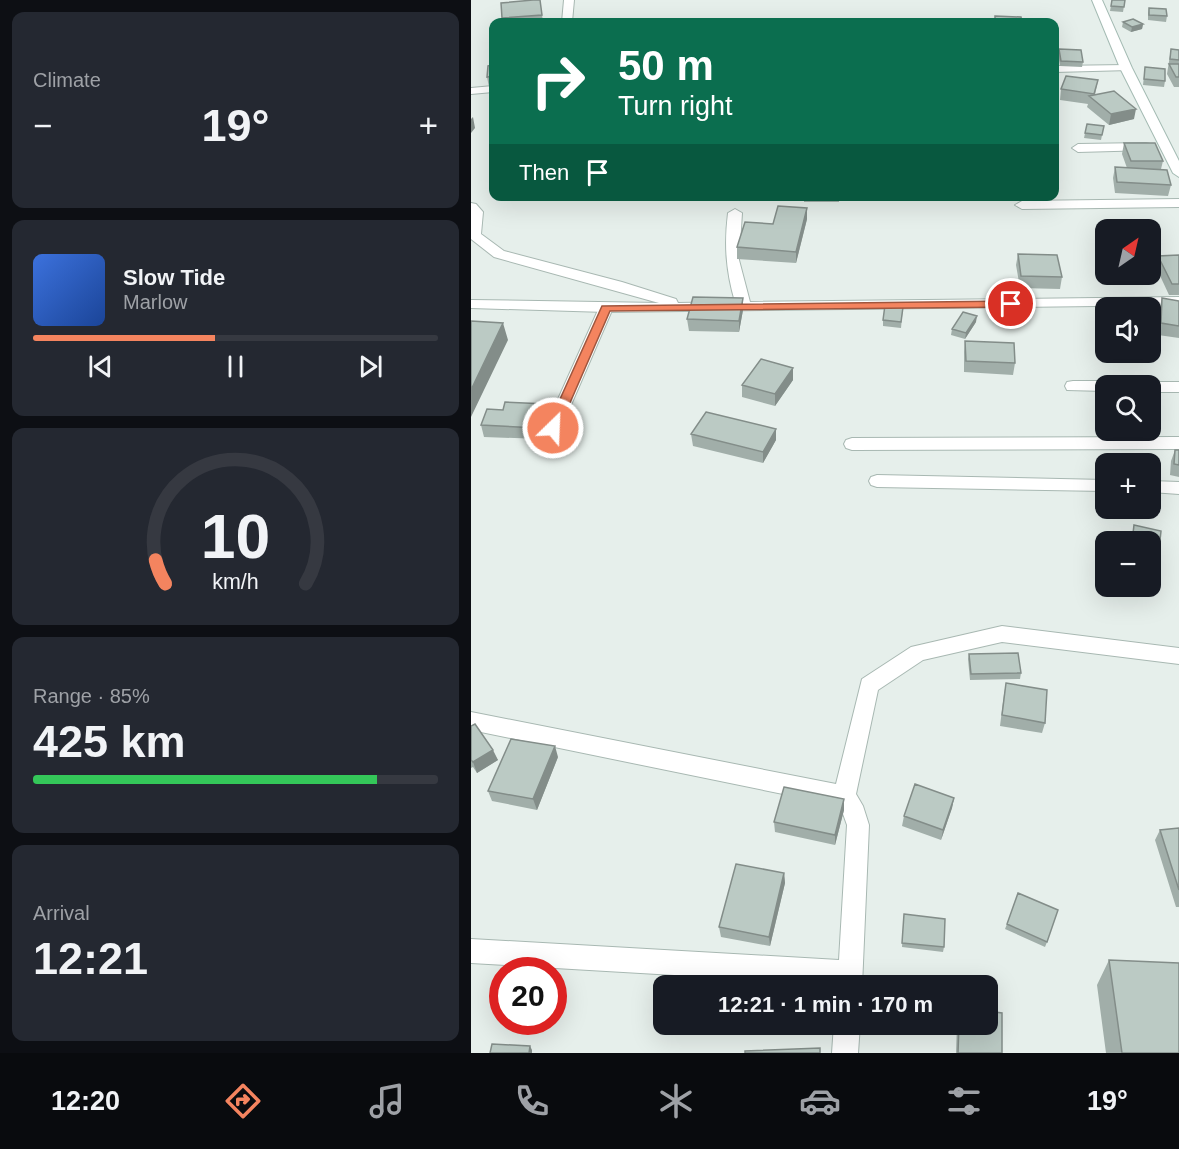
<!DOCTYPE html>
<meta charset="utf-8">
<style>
:root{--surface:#171b24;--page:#242831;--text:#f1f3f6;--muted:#9ea1a6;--line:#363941;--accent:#f4845f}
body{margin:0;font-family:Helvetica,sans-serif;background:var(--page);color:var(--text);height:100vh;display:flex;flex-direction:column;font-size:22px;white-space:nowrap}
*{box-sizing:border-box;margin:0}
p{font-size:20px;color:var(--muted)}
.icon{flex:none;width:33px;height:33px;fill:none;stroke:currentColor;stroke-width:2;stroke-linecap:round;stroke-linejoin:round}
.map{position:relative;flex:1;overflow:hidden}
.sheet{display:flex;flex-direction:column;gap:12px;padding:12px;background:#0d0f14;width:471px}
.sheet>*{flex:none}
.hud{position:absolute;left:18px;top:18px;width:570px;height:183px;border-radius:12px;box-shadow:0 6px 24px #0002;background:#0b6e4f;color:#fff;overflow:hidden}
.needle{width:39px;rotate:34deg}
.buttons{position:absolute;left:624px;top:219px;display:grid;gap:12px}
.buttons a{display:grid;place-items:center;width:66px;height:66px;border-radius:12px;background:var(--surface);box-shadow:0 6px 24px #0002;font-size:30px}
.speed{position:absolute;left:18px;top:957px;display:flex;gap:12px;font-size:30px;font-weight:700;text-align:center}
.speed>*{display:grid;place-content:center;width:78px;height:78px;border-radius:50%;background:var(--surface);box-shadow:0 6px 24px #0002;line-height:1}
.speed .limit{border:9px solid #d22;background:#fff;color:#111}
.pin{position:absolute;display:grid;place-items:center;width:51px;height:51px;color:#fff;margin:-26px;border:3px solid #fff;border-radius:50%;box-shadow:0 2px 6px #0007}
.me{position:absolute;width:66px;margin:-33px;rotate:24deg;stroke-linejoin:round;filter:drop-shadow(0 0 4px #0008)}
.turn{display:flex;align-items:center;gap:21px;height:126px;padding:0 30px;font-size:27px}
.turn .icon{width:78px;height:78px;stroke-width:2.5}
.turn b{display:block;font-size:42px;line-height:51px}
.then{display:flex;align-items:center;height:57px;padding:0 30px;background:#0003;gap:12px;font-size:22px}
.big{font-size:45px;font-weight:800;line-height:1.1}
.sheet .widget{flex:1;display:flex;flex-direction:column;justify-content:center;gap:9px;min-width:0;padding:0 21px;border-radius:12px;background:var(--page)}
.sheet .dial{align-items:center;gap:0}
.dial svg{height:156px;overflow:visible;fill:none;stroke:var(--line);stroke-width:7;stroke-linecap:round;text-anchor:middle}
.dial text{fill:var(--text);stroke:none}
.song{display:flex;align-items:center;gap:18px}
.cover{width:72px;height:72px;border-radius:9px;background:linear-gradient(135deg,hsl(220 70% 55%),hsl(220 70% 35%))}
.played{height:6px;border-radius:3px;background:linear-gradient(90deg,var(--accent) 45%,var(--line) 45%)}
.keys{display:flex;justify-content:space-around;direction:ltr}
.heat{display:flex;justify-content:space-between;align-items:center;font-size:33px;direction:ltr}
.charge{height:9px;border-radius:4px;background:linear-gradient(90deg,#34c759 85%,var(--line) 0)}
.trip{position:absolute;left:182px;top:975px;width:345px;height:60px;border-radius:12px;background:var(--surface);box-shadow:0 6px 24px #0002;font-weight:800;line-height:60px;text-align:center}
.dock{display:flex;height:96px;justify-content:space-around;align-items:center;background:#090b0e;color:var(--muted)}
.dock .icon{width:42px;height:42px}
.dock .active{color:var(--accent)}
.dock b{font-size:27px;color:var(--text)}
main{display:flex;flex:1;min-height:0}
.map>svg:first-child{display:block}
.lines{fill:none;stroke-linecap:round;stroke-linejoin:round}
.lane-casing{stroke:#a8b8b2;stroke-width:2}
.street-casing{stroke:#a8b8b2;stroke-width:2}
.secondary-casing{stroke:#a4bbb3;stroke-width:2}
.lane{fill:#fff;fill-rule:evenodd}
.street{fill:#fff;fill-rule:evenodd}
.secondary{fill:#fff;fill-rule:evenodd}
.wall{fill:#a1aea9}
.shaded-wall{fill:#838d89}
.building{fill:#bbcac4;stroke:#838d89;stroke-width:1.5}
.route{fill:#f4845f;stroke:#9f563e;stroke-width:1.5}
</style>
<main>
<section class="sheet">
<div class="widget"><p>Climate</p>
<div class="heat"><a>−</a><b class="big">19°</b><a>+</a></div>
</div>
<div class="widget">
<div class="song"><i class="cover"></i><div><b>Slow Tide</b><p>Marlow</p></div></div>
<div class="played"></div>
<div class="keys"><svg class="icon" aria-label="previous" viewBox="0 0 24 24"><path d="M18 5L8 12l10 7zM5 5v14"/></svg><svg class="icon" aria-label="pause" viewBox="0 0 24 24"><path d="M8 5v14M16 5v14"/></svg><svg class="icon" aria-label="next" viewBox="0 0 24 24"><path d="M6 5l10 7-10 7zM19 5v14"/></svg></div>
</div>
<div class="widget dial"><svg viewBox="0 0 100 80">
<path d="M14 69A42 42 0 1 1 86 69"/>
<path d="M14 69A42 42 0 0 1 9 57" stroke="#f4845f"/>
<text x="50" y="56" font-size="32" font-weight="700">10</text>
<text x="50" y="72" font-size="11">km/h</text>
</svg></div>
<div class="widget"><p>Range · 85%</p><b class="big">425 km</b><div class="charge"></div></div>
<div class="widget"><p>Arrival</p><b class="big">12:21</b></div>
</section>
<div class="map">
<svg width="708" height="1053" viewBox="0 0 708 1053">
<rect width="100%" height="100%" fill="#e6efeb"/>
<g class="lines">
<defs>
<path id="lane" d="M22,86V92L0,94V88Z
M135,304L142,308L90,428L82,433L77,432L74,428L128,308Z
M406,475L634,480V491L406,487L400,485L398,481L400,477Z
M680,481L708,482V494L680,492Z"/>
<path id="street" d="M93,0H103L101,22H91Z
M655,65L659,66V70L584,72V66Z
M675,143L679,144V150L607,152L601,148L607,144Z
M708,199V207L551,209L544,205L551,201Z
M0,203L5,204L12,212L10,234L33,251L151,282L205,299L207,303L264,302C255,271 253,245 257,213L264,209L271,213L268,260L279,302L708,297V305L135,312L0,308V300L188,303L23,257L0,239Z
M602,381H634L642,386H634V391L596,390L594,386L596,382Z
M680,382H708V392H680V386H673Z
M708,437V449L381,450L375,448L373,444L375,440L381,438Z
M531,626L708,648V664L531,642L452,660L407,690L385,794L392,806L398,825L391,986L0,963V939L368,960L376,825L371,811L366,805L0,730V712L365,784L391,679L440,647Z
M363,1024H389L387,1053H361Z"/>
<path id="secondary" d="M621,0H631L661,68L708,161V177L702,173L649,68Z"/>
</defs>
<use href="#lane" class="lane-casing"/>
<use href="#street" class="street-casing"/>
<use href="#secondary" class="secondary-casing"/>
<use href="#lane" class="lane"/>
<use href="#street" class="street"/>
<use href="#secondary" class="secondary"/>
</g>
<path class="wall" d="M69,0L72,22H32L31,18Z
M641,0H654L652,12L639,11Z
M678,8L696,16L695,22L677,20V13Z
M652,22L672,24L671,29L660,32L651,27Z
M588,49L612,62L611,67L589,66L587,54Z
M700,49L708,50V87H703L696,74Z
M22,65V87H18L16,77Z
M674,67L694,81L693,87L672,85Z
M627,80L624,95L663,119L638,125L616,107L617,104L589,100L590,89Z
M616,124L633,126L630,140L613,138Z
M653,143L692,161L690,169L700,185L697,196L644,193L642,178L644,167L656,168L651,154Z
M22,168V179H21L20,173Z
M333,196H368V202H333Z
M336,208V219L325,263L266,259V247L302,224Z
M547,254L591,277L589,289L549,288L545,265Z
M708,255V295H698L685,267L687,256Z
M272,298V310L268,332L218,331L216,319Z
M691,298L708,301V338L687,335L688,310Z
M432,307L430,328L412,326V320Z
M505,322L494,339L480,335L481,329Z
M494,341L544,363L542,375L493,372V352Z
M322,368V380L304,406L271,397V385Z
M75,404L78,416L70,439L13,437L10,425Z
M220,434L305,440L292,463L222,446Z
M704,450H708V477L699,475L700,461Z
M663,525L688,549L686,555L680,553V542H660Z
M498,654L550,673L549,679L499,680L497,659Z
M535,683L574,723L571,733L529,726L533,694Z
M0,726L27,760L6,773L2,767L0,768Z
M87,757L66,810L21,801L17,791Z
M483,798L481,808L470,840L431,826L433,816Z
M373,799V810L364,845L304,832L303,822Z
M708,828V907H705L684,840L689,830Z
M313,873L314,883L299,946L250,937L248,927Z
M433,914L473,947L472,952L431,947Z
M536,924L576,942L574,947L534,929Z
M638,960L708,1053H635L626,985Z
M223,1024H260V1028L224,1029Z
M486,1024H516L531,1053H485Z"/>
<path class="shaded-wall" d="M672,24L671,29L660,32L661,27Z
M665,109L663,119L638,125L640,114Z
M2,117L4,128L0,133V119Z
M336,208V219L325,263V252Z
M272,298V310L268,332V321Z
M506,316L505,322L494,339L495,333Z
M32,323L37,340L0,417V390Z
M322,368V380L304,406V394Z
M75,404L78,416L70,439L67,428Z
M305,429V440L292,463V452Z
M84,746L87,757L66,810L62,799Z
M22,750L27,760L6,773L2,762Z
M483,798L481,808L470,840L472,830Z
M373,799V810L364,845V835Z
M313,873L314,883L299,946L298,937Z
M59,1046L61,1050V1053H58Z"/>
<path class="building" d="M62,0H69L71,15L31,18L30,3Z
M641,0H654L653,7L640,6Z
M678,8L695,9L696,16L678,15Z
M524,16L550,17L551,22H524Z
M662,19L672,24L661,27L652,22Z
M588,49L610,50L612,62L590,61Z
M700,49L708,50V60L699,59Z
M698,64H708V77H705Z
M22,65V76L16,77L17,66Z
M674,67L694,69V81L673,79Z
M595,76L627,80L623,94L590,89Z
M643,91L665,109L640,114L618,96Z
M616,124L633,126L631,135L614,133Z
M653,143H684L692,161H660Z
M644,167L696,170L700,185L646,182Z
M307,206L336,208L325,252L266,247L274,222L302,224Z
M547,254L586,255L591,277L550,276Z
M708,255V284H701L687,256Z
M222,297L272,298L268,321L216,319Z
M691,298L708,301V326L690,323Z
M414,305L432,307L430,322L412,320Z
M492,312L506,316L495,333L481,329Z
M0,321L32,323L0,390Z
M494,341L543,343L544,363L495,361Z
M290,359L322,368L304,394L271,385Z
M34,402L75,404L67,428L10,425L16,409L32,410Z
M235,412L305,429L292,452L220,434Z
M704,450H708V465L703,464Z
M663,525L690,531L688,549L680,547V542H661Z
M547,653L550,673L500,674L498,654Z
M535,683L576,690L574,723L531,715Z
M4,724L22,750L2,762L0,760V726Z
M40,739L84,746L62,799L17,791Z
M444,784L483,798L472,830L433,816Z
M313,787L373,799L364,835L303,822Z
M708,828V890L689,830Z
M265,864L313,873L298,937L248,927Z
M547,893L587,910L576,942L536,924Z
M433,914L474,919L473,947L431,943Z
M638,960L708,963V1053H651Z
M260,983V986H224V984Z
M516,1011L531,1013V1053H487L488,1024H516Z
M21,1044L59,1046L58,1053H19Z
M349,1048V1053H274V1051Z"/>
<path class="route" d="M540,301L544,302V307L139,311L88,428L82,432L76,428L131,306Z"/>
</svg>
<div class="buttons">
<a><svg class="needle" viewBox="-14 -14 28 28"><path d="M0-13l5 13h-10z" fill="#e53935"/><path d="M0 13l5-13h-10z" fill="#9ea1a6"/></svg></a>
<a><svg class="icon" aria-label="sound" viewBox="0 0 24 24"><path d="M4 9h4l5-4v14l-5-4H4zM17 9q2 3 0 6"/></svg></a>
<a><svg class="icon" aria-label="search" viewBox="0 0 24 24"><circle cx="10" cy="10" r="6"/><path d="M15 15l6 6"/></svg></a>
<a>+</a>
<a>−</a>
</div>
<div class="speed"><div class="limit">20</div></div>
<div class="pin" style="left:540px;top:304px;background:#d93025"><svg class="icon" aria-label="arrive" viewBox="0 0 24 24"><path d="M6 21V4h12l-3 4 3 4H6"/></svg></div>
<svg class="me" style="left:82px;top:428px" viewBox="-20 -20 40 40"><circle r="17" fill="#f4845f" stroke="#fff" stroke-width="3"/><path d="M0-11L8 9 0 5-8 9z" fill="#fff"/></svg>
<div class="trip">12:21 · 1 min · 170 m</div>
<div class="hud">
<div class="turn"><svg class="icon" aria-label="right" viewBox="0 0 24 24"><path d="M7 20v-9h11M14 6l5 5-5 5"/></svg><div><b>50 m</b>Turn right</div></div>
<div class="then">Then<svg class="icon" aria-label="arrive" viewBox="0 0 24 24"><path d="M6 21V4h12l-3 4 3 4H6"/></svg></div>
</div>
</div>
</main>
<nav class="dock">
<b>12:20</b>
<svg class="icon active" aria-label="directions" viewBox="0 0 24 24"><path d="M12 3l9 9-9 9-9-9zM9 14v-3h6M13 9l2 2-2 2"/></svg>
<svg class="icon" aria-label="music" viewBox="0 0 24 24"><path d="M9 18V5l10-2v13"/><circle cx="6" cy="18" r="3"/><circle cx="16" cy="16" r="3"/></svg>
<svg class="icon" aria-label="phone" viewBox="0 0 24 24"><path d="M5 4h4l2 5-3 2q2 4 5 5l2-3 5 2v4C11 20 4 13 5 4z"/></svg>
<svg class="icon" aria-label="climate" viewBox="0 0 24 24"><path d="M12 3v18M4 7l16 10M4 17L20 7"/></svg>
<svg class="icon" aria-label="car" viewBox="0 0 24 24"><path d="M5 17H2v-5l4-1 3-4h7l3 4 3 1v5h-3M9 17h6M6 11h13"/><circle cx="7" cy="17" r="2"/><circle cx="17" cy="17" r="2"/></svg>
<svg class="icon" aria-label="filters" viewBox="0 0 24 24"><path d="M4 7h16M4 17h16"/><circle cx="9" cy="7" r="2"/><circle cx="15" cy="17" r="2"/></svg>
<b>19°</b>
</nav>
